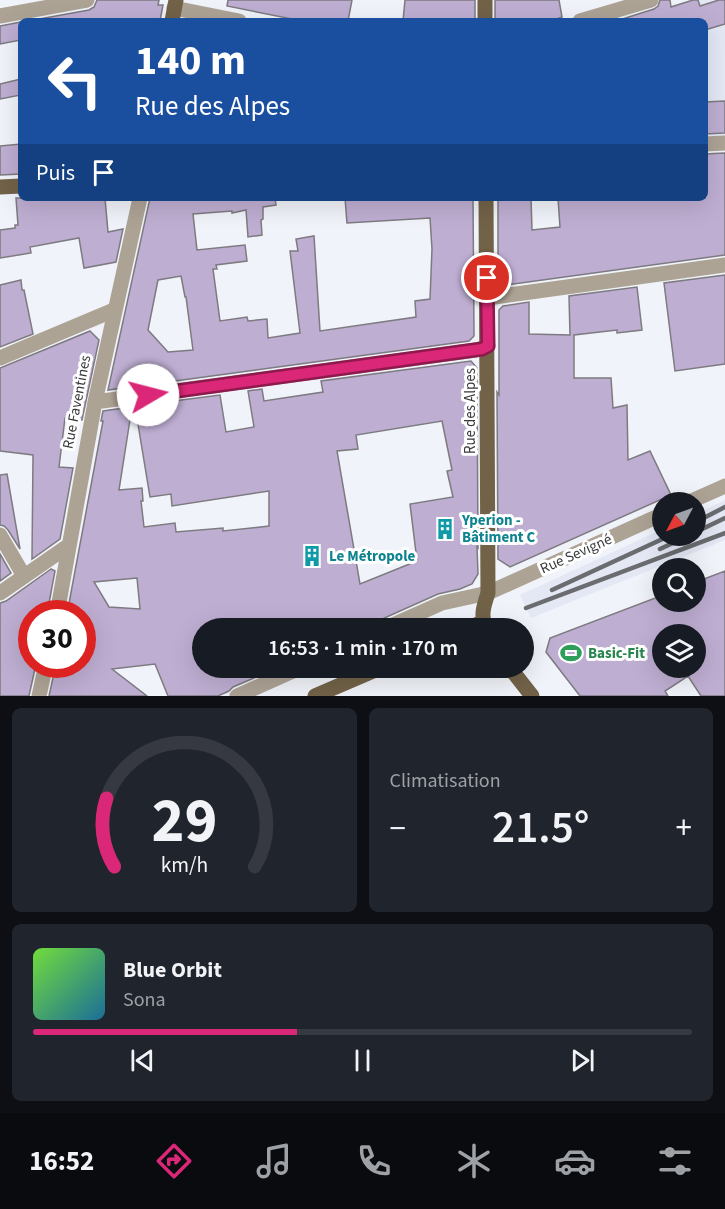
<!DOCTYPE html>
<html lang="fr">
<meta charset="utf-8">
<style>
:root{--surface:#171b24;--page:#20242c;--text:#f1f3f6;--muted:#9ea1a6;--line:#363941;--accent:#db2777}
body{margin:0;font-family:"Source Sans 3",sans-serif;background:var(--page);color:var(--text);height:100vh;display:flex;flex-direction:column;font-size:22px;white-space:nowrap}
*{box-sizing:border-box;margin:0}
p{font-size:20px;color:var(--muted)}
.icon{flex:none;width:33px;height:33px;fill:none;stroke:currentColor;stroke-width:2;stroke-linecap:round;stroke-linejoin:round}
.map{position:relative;height:696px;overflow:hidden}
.side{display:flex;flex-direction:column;gap:12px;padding:12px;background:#0d0f14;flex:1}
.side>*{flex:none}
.guide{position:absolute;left:18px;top:18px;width:690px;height:183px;border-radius:9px;box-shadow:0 6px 24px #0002;background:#1a4fa0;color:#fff;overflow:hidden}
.needle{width:39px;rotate:229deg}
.controls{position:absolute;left:652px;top:492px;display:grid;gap:12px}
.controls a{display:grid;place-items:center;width:54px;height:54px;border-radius:50%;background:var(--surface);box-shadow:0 6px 24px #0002;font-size:30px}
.speed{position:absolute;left:18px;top:600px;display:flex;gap:12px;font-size:30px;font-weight:700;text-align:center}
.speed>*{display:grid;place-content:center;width:78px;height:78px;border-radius:50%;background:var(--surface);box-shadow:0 6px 24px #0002;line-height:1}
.speed .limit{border:9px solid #d22;background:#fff;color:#111}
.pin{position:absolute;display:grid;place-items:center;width:51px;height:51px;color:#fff;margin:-26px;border:3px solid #fff;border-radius:50%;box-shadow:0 2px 6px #0007}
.me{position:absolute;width:66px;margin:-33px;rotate:82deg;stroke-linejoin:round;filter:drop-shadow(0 0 4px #0008)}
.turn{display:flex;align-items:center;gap:21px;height:126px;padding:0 18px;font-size:27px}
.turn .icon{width:78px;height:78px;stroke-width:2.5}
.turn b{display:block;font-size:42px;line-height:51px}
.then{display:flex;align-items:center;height:57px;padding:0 18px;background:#0003;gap:12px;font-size:22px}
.big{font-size:45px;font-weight:600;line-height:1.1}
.side .card{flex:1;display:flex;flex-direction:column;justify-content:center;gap:9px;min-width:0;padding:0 21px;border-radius:9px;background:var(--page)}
.side .dial{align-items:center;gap:0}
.dial svg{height:156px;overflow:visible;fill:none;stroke:var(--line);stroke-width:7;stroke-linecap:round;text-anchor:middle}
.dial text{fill:var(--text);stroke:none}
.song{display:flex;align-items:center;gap:18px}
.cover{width:72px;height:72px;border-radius:9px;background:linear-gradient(135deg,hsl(100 70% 55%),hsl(200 70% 35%))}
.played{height:6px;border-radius:3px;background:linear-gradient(90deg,var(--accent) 40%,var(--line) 40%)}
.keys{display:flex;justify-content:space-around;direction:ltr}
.heat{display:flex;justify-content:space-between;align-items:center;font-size:33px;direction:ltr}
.side .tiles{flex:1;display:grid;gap:12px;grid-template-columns:1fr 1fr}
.card:last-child{grid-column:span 2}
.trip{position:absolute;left:192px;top:618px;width:342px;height:60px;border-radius:30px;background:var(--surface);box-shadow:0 6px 24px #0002;font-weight:600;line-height:60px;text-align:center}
.tabs{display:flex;height:96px;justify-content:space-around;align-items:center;background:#090b0e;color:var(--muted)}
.tabs .icon{width:42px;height:42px}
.tabs .on{color:var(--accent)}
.tabs b{font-size:27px;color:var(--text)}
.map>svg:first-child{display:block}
.built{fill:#e4e8f5}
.building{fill:#beaed2;stroke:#7d7a80;stroke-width:1.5;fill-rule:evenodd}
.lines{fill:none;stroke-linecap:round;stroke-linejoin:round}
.minor{stroke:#ada395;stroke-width:15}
.major{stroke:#726248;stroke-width:15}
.rail{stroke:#6b6c6f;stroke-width:4.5}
.route-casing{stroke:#8e194d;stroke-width:15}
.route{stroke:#db2777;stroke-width:10}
.labels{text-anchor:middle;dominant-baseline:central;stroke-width:6;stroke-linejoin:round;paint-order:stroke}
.street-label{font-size:15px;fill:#38393b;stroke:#fff}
.culture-label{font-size:15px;font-weight:bold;fill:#0d838f;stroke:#fff;text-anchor:start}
.leisure-label{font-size:15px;font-weight:bold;fill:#27864d;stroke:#fff;text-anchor:start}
</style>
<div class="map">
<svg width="725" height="696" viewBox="0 0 725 696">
<rect width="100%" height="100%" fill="#f0f3f9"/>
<path class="built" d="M691,0H725V136L705,137V21H614Z
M725,500V540L531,618L520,595L663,529V536H696V514Z"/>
<path class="building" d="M97,0H159L158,5H163L160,21H28L89,10L94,7Z
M228,0H352L348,21H302L227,6Z
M405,0H475V21H403Z
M495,0H559L562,17L551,21H495Z
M660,0H670L671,7L693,0H698L700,6L719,0H725V24L705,30V21H616L654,9L658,6Z
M21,22V40L0,44V26Z
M21,79V95L0,99V84Z
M725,101V133L705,134V102Z
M21,144V174L0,175V146Z
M725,153V255L498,286V198H531L532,230L560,227L558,198H705V154Z
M16,198H105L108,232L123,229L116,262L84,268L79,238L30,247L31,253L0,258V230L15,228V225H18Z
M150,198H275L276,205L263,207V219L261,220L262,235L248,237L246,210L232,213V211L193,214L197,250L245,245L247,261L216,265L217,269H213L220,321L247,317L248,321L267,319L268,338L300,333L290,251H298L296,239L314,236L320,331L416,317L415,301L430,299L432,249L430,218L347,223L345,198H473L474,336L469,341L108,390ZM181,276L185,297H186L193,350L168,352L148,330L158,280Z
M725,275V364L675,371L664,283Z
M21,280L22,290H24L33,334L0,347V285Z
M637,287L642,330L617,333V330L574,335V378H611L613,408L627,405L628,460L650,451L671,495L510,567L498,559L497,392L499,395V310L503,306L529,302V334L570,335L569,296Z
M90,331L99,340L82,420L65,418L59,467L73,468L60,539L32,559L33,455L0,451V368Z
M471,361L477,368L478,548L477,547L478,574L472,584L460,589L438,594L382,619L377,626L370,628H202V668H277L233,687L229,691L218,696H168L155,664L112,669L147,696H49L56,664H82V614H67L103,421H101L103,411L132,407L119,490L142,488L143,501H141L144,527L175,523L176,532L223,528V531L269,526V491L172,506L171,494L150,497L135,406L220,395L226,432L254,427L248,391L262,389L264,401L323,392L321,381ZM442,421L452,470L447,471L453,497L410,504L417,561L360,584L337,451L358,449L356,435ZM137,578L140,609L109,607L94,582Z
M7,474L20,549L8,530L4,526L0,525V475Z
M0,554L11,573L0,581Z
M51,569L55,571L47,614H32V664H36L29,696H0V603L6,601Z
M725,571V696H701L688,676L665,691L668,696H580L546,652L550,638L663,595V602H696V582ZM663,634H696V668H663Z"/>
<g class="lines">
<path class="minor" d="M174,8L239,21
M0,16L87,0
M580,21L651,0
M705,144L725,143
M487,298L725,265
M0,358L114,310
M95,402L476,350L488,346
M689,502L725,486
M0,535L24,576
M0,593L68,546
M57,614L95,402L140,198
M386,628L442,603L488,593L663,514
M39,696L46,664
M237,696L300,668"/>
<path class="major" d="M172,21L176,0
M485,21V0
M0,187L21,186
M468,628L483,622
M486,628C480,616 484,605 488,593L486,198
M510,668L532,696
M315,696L380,668"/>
<path class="rail" d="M696,522L725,507
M696,532L725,518
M660,549L688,536
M552,590L669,536
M526,608L725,533"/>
</g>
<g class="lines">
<defs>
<path id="route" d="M148,395L482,349L488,346L487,278"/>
</defs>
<use href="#route" class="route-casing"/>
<use href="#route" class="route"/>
</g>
<defs>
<symbol id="building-bare" viewBox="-9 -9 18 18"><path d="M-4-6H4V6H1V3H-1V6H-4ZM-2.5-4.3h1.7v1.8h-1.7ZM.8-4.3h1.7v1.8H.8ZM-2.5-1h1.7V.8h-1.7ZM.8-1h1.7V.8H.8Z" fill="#0f9aa8" stroke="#fff" stroke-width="2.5" paint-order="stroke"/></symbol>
<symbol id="stadium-bare" viewBox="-9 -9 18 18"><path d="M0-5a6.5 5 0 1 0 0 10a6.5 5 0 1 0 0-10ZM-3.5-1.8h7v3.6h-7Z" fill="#2e9e5b" stroke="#fff" stroke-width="2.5" paint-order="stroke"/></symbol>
</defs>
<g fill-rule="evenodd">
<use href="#building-bare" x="430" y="514" width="30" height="30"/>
<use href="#building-bare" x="297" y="541" width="30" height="30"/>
<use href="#stadium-bare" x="556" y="638" width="30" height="30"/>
</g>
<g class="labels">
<g class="street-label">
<text transform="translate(77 402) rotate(-79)">Rue Faventines</text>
<text transform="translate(470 411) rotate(-90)">Rue des Alpes</text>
<text transform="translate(576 554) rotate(-24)">Rue Sevigné</text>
</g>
<g class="culture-label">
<text x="462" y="520">Yperion -<tspan x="462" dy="17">Bâtiment C</tspan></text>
<text x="329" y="556">Le Métropole</text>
</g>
<g class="leisure-label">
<text x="588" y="653">Basic-Fit</text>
</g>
</g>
</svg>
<div class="controls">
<a><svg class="needle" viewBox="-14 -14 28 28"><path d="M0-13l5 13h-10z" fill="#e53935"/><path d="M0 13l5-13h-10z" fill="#9ea1a6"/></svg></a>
<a><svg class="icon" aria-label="search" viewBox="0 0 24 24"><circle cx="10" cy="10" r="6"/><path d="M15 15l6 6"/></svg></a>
<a><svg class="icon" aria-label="layers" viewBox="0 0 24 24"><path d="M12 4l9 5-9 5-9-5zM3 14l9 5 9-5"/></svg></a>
</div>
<div class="speed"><div class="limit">30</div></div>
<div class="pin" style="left:487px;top:278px;background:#d93025"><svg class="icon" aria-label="arrive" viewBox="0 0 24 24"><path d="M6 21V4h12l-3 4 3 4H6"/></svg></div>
<svg class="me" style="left:148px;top:395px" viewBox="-20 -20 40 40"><circle r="19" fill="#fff"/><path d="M0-13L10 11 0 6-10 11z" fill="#db2777"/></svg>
<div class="trip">16:53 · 1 min · 170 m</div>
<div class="guide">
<div class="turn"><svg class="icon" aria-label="left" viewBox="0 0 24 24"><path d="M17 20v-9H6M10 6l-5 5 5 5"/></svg><div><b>140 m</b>Rue des Alpes</div></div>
<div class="then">Puis<svg class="icon" aria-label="arrive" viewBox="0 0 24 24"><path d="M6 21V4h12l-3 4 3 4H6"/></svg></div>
</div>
</div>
<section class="side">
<div class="tiles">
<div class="card dial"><svg viewBox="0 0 100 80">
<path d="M14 69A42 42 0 1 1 86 69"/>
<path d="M14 69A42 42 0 0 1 10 34" stroke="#db2777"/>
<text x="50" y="56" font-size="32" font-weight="700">29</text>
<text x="50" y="72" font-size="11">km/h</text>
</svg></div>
<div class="card"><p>Climatisation</p>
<div class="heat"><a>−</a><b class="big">21.5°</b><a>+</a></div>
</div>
<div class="card">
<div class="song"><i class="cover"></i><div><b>Blue Orbit</b><p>Sona</p></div></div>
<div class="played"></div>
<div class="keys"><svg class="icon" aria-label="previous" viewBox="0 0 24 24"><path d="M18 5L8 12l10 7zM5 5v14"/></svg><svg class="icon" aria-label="pause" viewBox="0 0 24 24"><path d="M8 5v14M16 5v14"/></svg><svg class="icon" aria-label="next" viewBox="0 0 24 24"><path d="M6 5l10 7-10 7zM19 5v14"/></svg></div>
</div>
</div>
</section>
<nav class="tabs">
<b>16:52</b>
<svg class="icon on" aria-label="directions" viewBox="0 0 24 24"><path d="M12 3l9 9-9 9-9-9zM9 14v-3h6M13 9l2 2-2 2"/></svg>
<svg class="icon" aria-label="music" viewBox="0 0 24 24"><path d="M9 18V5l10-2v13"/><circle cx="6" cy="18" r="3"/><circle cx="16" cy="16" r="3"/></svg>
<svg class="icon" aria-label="phone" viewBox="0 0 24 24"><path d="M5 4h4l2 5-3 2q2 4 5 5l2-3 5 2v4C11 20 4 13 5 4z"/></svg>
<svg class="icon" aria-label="climate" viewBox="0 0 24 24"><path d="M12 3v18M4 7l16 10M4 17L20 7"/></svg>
<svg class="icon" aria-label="car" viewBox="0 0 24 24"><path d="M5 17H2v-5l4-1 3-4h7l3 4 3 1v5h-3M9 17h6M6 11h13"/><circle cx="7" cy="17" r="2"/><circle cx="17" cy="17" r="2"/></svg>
<svg class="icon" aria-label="filters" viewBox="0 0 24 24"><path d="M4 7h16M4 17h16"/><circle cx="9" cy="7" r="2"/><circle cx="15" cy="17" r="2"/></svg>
</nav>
